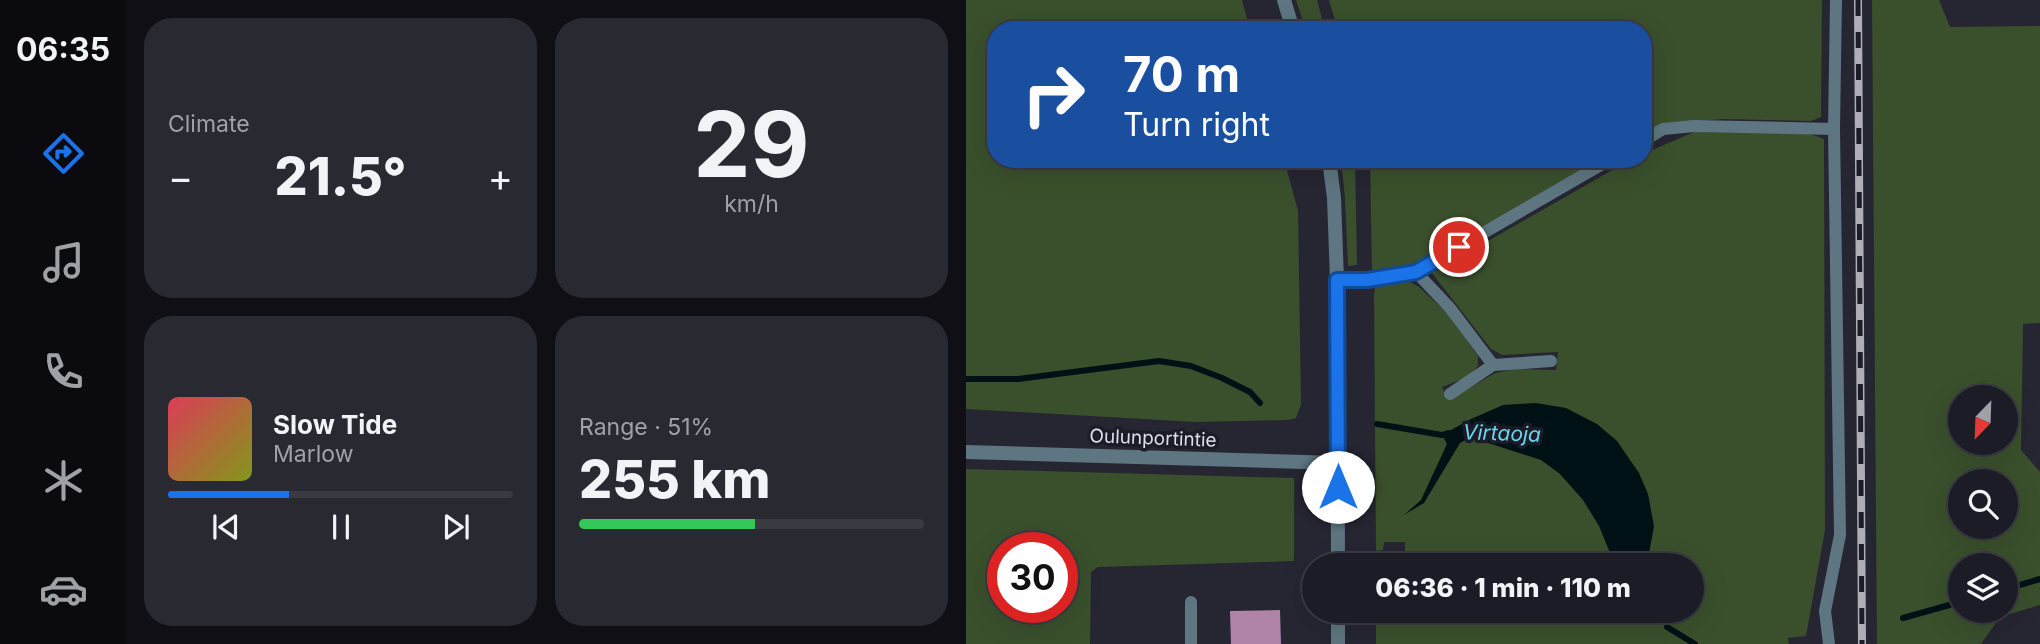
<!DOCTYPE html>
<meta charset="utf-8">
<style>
:root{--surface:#1c1c26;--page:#292932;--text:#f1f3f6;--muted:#a0a1a7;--line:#3a3a43;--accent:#1a73e8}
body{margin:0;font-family:Inter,sans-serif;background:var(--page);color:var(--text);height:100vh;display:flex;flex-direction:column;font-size:26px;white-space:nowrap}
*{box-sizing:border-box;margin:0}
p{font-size:23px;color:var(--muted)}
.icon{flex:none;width:38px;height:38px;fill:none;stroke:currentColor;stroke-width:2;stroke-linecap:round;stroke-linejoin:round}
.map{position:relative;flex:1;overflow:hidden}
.panel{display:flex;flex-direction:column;gap:18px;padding:18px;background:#0f0f15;width:840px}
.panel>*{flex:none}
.hud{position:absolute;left:21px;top:21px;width:665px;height:147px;border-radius:28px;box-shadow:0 7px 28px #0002,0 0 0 2px var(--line);background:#1a4fa0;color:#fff;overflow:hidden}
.needle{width:46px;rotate:203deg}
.controls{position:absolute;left:982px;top:385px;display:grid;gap:14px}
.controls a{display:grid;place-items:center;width:70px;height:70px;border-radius:50%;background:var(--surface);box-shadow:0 7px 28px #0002,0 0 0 2px var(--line);font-size:35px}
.speed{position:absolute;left:21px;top:532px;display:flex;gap:14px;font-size:35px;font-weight:700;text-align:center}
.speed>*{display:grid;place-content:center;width:91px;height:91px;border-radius:50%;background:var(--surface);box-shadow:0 7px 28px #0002,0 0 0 2px var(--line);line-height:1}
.speed .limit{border:10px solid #d22;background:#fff;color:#111}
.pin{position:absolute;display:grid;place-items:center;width:60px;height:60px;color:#fff;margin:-30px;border:4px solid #fff;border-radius:50%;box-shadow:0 2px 7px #0007}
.me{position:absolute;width:77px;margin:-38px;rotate:0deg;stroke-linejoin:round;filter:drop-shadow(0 0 5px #0008)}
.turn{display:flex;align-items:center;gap:24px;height:147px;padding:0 21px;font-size:32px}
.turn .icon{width:91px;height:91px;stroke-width:2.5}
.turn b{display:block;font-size:49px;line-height:60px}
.big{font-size:52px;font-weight:800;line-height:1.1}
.panel .widget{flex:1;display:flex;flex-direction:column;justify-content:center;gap:10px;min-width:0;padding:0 24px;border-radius:28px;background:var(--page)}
.panel .dial{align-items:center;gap:0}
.dial b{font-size:91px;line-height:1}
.song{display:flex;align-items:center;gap:21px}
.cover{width:84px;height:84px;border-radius:10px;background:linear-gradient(135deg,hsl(350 70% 55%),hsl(70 70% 35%))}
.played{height:7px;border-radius:4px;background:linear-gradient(90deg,var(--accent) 35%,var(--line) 35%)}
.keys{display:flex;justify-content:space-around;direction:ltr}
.heat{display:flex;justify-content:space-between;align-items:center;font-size:38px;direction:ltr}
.charge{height:10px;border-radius:5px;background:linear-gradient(90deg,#34c759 51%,var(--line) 0)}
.panel .tiles{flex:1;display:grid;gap:18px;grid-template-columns:repeat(2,1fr)}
.trip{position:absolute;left:336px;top:553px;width:402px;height:70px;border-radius:35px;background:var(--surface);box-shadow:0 7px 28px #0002,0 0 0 2px var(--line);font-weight:800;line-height:70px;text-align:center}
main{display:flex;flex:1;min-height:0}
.tab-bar{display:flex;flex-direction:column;width:126px;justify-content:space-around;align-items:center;background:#0b0b0f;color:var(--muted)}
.tab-bar .icon{width:49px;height:49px}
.tab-bar .current{color:var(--accent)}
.tab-bar b{font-size:32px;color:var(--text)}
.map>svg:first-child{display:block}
.green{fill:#3a502c;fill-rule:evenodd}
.water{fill:#001116}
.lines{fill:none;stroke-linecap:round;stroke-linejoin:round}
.stream{stroke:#001116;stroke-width:6}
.building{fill:#b083a8}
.service{stroke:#5d7681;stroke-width:12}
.minor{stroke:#5d7681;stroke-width:14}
.rail-casing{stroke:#afaeb8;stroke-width:8}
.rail{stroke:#1c1c28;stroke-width:5;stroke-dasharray:16;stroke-linecap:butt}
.route-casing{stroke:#114b97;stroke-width:18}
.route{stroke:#1a73e8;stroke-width:12}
.labels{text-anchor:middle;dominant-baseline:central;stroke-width:7;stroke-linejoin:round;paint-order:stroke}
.street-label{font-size:19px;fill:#dedee6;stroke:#1c1c28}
.water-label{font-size:21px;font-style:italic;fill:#69d6ed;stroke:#1c1c28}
</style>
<main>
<nav class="tab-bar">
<b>06:35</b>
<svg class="icon current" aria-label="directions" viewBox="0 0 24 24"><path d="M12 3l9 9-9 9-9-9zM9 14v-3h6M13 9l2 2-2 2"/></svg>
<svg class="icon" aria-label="music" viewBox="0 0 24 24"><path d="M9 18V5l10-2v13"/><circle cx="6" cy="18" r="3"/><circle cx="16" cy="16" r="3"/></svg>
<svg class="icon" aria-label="phone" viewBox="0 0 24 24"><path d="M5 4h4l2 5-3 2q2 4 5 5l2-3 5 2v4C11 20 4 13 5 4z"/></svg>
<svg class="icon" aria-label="climate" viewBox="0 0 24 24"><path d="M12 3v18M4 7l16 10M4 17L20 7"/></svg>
<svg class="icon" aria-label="car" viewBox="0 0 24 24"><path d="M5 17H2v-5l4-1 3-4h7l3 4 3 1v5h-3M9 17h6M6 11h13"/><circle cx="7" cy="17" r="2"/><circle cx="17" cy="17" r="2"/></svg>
</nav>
<section class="panel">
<div class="tiles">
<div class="widget"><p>Climate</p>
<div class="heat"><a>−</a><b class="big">21.5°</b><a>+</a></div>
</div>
<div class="widget dial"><b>29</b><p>km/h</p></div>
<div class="widget">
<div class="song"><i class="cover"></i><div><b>Slow Tide</b><p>Marlow</p></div></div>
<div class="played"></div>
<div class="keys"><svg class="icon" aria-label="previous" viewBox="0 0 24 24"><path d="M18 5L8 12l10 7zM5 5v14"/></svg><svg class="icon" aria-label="pause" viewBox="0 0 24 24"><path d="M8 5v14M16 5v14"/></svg><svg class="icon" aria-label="next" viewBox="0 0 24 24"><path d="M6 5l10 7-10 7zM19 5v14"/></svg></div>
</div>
<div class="widget"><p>Range · 51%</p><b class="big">255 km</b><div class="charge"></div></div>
</div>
</section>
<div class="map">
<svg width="1074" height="644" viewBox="0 0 1074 644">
<rect width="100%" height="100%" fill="#262532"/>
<path class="green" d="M0,0H276L284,30H30V159H318L332,211L335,405L330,418L322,420L230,422L0,409Z
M330,0H351L359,30H340Z
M363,0H856L855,117L845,121L756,119L697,124L677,136V30H372Z
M906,0H973L984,27L1074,26V323L1057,324L1055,450L1074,472V605L1034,617L1015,644H911ZM994,397H1040V443H994ZM994,481H1040V527H994ZM994,565H1040V611H994Z
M728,132L841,133L858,139L859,530L840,636L822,638L823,644H410V611H726V565H410V564L439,563V542H418L417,550L410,551L408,298L409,286L444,282L453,287L482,314L512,356V366L502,377L476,387L483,400L529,373L549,369L590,370L592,352L536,355L525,349L466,273L657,164L666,159H677V154Z
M375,159H389L391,265L382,266L379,198Z
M404,159H636L452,265L431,271H406Z
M0,469L328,478V561L132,567L125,572L124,644H0ZM37,548H96V607H37Z"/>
<path class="water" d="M570,403L600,408L631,424L651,441L673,473L682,494L688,526L681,565H649L633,526L617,500L594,474L575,460L513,440L501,439L494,443L458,503L438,515L455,500L481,444L476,435L505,419L537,405Z"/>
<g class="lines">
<path class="stream" d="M0,379H52L193,361L225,366L256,378L284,392L294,403
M411,424L476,435L482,433
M1040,589L1074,579
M937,618L994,602
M701,627L729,644"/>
</g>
<path class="building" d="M314,610L315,644H265L264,611Z"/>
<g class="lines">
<path class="service" d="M677,141L697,129L728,126L868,129
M450,272L484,308L527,365
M371,280H401L450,272L645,159
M484,394L527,365L585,361
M225,644V602
M863,644L859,611L874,535L868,129L870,0"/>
<path class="minor" d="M318,0L327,30
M363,159L368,198L371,280L372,565
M0,452L372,463
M372,611V644"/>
<defs>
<path id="rail" d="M892,0L896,644"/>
</defs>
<use href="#rail" class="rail-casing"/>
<use href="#rail" class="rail"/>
</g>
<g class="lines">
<defs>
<path id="route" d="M372,487L371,280H401L450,272L493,247"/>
</defs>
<use href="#route" class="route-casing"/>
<use href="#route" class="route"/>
</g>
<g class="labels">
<g class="street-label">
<text transform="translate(187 438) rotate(2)">Oulunportintie</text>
</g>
<g class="water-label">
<text transform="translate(536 433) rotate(2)">Virtaoja</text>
</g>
</g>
</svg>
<div class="controls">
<a><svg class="needle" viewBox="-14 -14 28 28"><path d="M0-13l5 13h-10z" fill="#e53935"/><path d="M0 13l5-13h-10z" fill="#a0a1a7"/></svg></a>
<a><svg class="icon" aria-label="search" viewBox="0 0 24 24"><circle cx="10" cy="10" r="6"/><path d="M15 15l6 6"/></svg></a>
<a><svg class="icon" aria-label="layers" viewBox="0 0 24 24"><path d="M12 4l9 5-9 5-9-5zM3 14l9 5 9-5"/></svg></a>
</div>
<div class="speed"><div class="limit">30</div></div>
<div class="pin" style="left:493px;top:247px;background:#d93025"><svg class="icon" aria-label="arrive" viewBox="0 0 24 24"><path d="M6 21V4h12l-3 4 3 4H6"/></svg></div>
<svg class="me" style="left:372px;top:487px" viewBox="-20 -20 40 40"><circle r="19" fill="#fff"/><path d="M0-13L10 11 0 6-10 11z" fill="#1a73e8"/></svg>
<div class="trip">06:36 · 1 min · 110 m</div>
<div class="hud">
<div class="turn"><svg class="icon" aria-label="right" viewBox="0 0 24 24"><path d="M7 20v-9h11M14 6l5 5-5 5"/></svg><div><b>70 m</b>Turn right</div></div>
</div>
</div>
</main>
